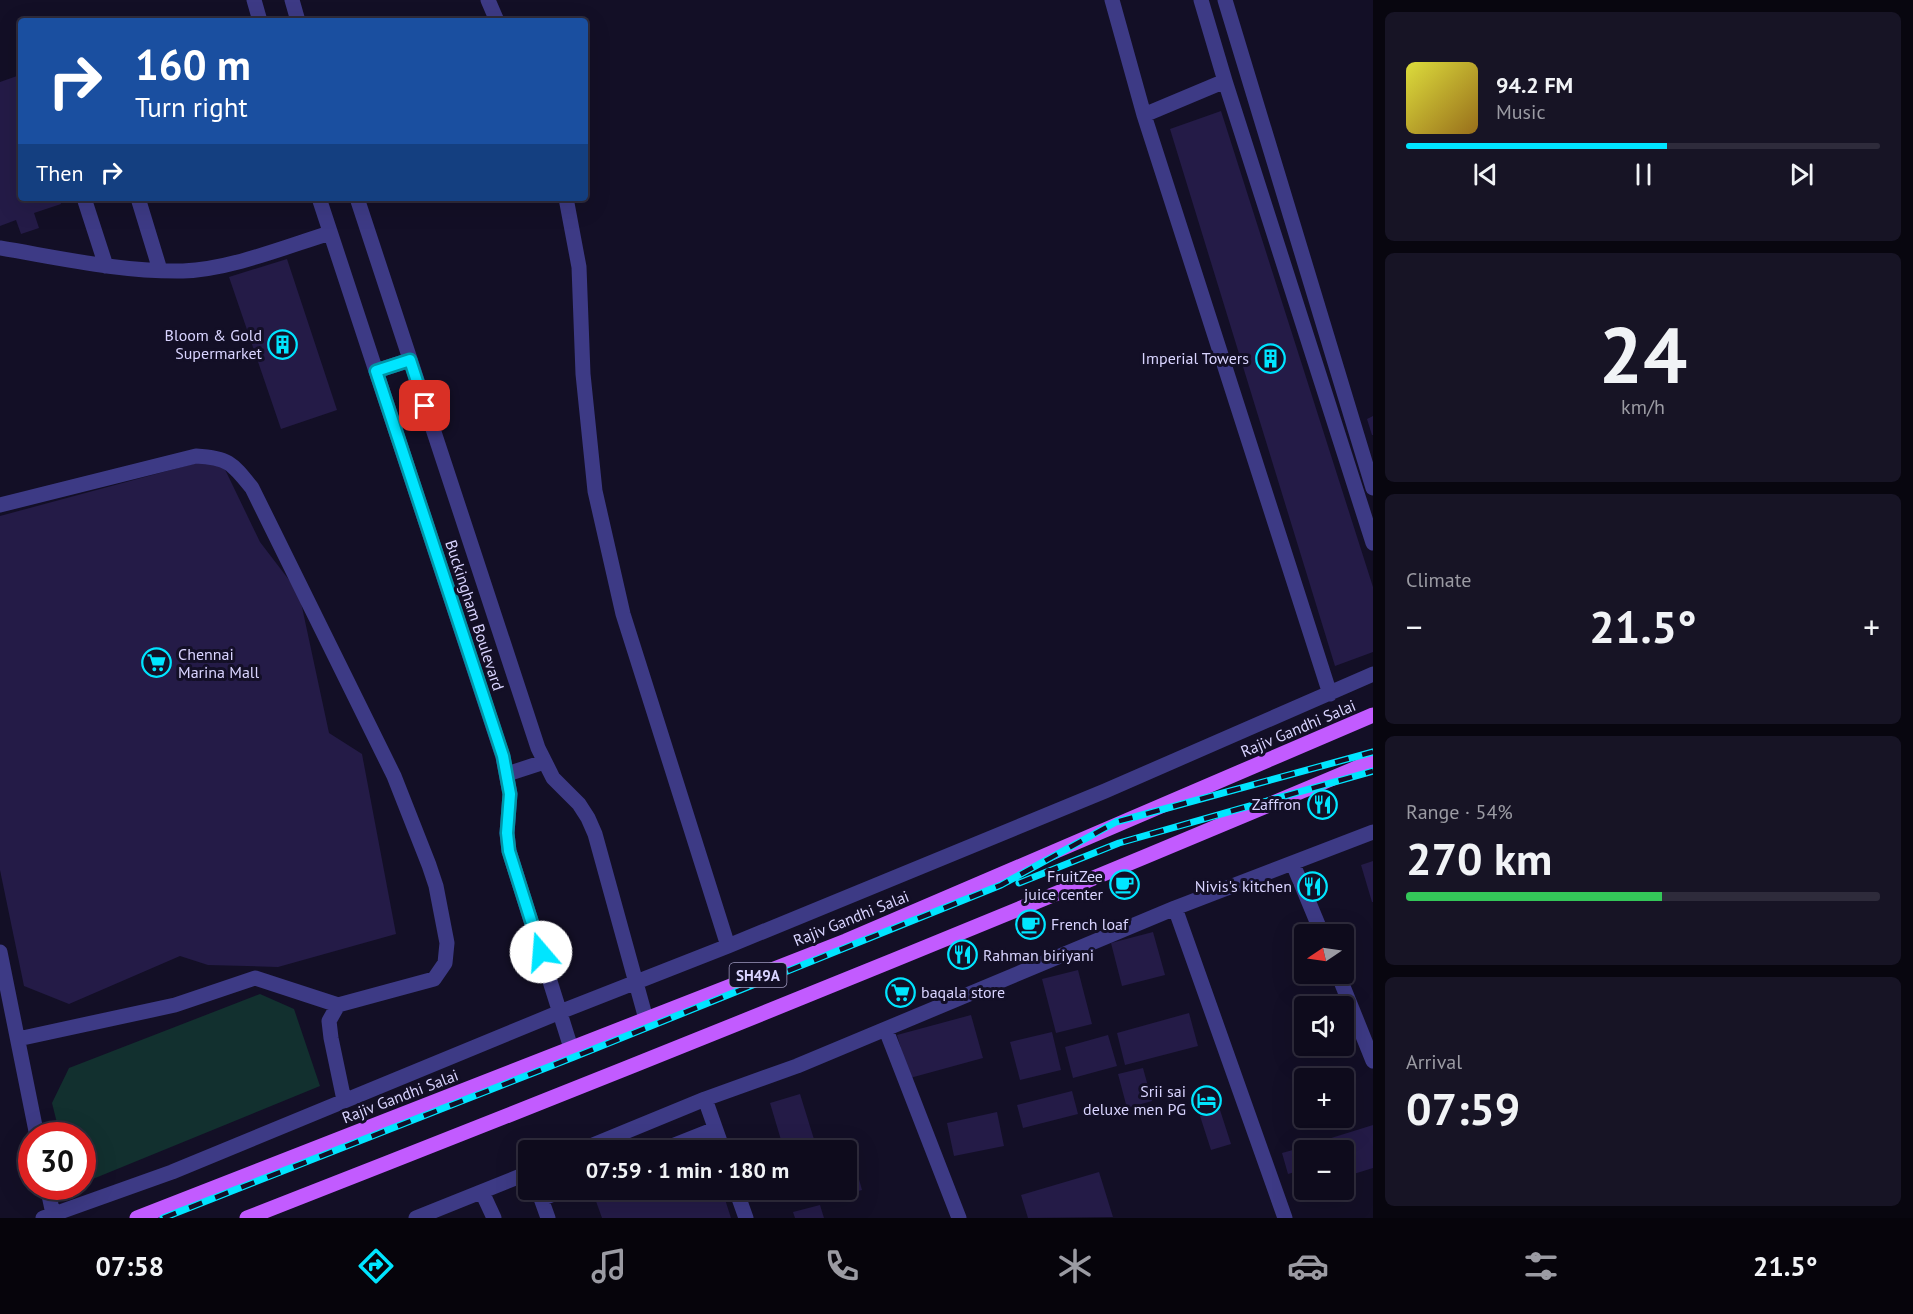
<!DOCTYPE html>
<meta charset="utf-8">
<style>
:root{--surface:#0e0b1c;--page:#171425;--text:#f1f3f6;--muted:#9b9ba3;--line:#2e2b3b;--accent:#00e5ff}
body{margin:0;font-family:"PT Sans",sans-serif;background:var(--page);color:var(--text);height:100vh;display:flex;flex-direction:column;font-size:22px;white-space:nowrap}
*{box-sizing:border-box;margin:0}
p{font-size:20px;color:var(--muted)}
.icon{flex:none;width:33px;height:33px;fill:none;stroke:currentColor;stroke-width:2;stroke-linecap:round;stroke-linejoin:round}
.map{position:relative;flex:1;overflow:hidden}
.sheet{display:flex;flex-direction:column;gap:12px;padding:12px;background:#08060f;width:540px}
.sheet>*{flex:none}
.top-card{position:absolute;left:18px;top:18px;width:570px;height:183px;border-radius:6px;box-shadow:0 6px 24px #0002,0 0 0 2px var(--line);background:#1a4fa0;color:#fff;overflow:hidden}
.needle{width:39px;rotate:257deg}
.tools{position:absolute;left:1294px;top:924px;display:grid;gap:12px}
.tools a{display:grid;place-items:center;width:60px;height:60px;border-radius:6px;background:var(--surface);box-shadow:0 6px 24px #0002,0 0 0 2px var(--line);font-size:30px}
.speed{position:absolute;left:18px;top:1122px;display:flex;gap:12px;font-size:30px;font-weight:700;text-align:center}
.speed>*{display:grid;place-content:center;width:78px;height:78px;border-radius:50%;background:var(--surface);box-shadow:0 6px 24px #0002,0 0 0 2px var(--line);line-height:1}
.speed .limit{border:9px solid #d22;background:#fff;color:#111}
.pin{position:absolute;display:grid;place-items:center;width:51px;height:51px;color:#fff;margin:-26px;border-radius:12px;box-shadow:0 3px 9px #0006}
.me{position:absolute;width:66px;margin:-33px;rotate:342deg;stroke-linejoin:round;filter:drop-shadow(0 0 4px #0008)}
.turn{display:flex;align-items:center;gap:21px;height:126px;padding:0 18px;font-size:27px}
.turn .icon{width:78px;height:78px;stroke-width:2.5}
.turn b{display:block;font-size:42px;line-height:51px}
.then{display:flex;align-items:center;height:57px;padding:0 18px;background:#0003;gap:12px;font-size:22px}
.big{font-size:45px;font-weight:700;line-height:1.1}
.sheet .widget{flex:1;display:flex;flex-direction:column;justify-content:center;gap:9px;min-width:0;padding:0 21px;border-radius:9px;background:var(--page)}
.sheet .dial{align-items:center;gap:0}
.dial b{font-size:78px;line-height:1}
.song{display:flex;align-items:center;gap:18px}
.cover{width:72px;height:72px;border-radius:9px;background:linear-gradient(135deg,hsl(60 70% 55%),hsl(40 70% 35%))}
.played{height:6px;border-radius:3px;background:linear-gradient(90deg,var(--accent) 55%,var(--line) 55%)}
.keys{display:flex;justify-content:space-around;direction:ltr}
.heat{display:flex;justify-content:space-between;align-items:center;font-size:33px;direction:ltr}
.charge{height:9px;border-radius:4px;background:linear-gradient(90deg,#34c759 54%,var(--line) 0)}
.trip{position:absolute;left:518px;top:1140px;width:339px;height:60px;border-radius:6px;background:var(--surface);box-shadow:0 6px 24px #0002,0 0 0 2px var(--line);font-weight:700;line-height:60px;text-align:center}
.menu{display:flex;height:96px;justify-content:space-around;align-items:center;background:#06040b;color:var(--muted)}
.menu .icon{width:42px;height:42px}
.menu .selected{color:var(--accent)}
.menu b{font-size:27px;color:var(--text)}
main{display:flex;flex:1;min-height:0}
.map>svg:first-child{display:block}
.green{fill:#12302f}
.building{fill:#241b47}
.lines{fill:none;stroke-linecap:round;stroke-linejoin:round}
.minor{stroke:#3d3a85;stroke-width:15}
.major{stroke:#c25bff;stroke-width:15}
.rail-casing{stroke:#00e5ff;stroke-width:7}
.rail{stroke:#130f26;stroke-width:4.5;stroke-dasharray:14;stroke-linecap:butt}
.route-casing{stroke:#0095a6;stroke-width:15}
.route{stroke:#00e5ff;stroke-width:10}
.labels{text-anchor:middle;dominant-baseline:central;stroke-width:6;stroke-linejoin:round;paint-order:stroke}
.shield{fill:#130f26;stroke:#9e99be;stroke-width:1.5}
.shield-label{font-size:15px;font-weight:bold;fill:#d9d4ff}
.poi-label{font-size:16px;fill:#d9d4ff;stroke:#130f26;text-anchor:end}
.street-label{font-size:16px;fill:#d9d4ff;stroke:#130f26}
</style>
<main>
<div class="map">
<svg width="1373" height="1218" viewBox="0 0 1373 1218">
<rect width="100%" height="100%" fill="#130f26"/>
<path class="green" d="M260,994L294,1009L320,1086L83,1183L82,1136L60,1135L52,1103L69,1068Z"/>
<path class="building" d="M17,76L21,88V198H59L61,204L34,213L39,228L21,234L16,220L0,226V82Z
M1221,111L1373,587V652L1335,666L1170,129Z
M287,259L337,410L281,429L229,277Z
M1373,416V435H1372L1367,419Z
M219,457L260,542L299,593L329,733L362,754L396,934L278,967L208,965L180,956L69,1004L24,986L0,870V516Z
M1373,861V902H1372L1361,865Z
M1153,932L1165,975L1122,986L1111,943Z
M1078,970L1092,1024L1056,1033L1042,979Z
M1189,1013L1198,1046L1125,1065L1117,1033Z
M971,1015L983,1058L910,1078L897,1035Z
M1052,1032L1061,1070L1020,1080L1010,1042Z
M1108,1035L1117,1066L1073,1078L1065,1047Z
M1143,1068L1152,1101L1127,1108L1118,1074Z
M1072,1091L1078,1114L1023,1128L1017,1105Z
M800,1094L817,1149L784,1150L770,1103Z
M1220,1110L1231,1144L1211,1150L1200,1116Z
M997,1112L1004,1146L954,1156L947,1123Z
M1373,1125V1168L1344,1177V1150H1332L1328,1139Z
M1307,1146L1308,1150H1305V1169L1288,1174L1282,1153Z
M854,1161L862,1190L832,1198L830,1190H846V1163Z
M1099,1172L1113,1217L1028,1218L1021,1195Z
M592,1190H722L731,1218H602Z
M820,1205L824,1218H795L793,1212Z"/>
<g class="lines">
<path class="minor" d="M254,0L260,21
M292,0L298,21
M488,0L497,21
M1112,0L1144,115L1330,694
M1201,0L1225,81L1373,543
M1225,0L1373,488
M1144,115L1225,81
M84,198L106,266
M138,198L160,270
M319,198L503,757L510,794L507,833L509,851L571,1048
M357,198L538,748L553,778L579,804L588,818L595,834L646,1019
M566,198L579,267L583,374L595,491L623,614L728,946
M0,248C60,258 121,272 183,271C231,269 285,247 330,233
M376,371L410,360
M0,505L196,456C229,458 232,463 252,488L394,776L429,865L436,886L447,943L445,963L434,979L338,1005L329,1021L331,1038L344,1100
M507,774L544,762
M1293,864L1322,934
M1175,908L1285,1218
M0,952L37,1136
M1338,974L1373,1061
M886,1030L959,1218
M18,1039L175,1005L255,978L338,1005
M705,1099L723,1150
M581,1150L705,1099L797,1066L1175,908L1373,832
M662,1150L715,1129
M47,1186L53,1214
M538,1190L548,1218
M736,1190L746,1218
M482,1192L494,1218
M541,1199L564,1190
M43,1218L172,1172L560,1012L728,946L1105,791L1373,674
M416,1218L528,1173"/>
<path class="major" d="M137,1218L846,941L1373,715
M247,1218C624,1071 1000,919 1373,761"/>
<defs>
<path id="rail" d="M1019,883L1119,843L1373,771
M163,1218L574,1057L1001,885L1116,822L1373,752"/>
</defs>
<use href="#rail" class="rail-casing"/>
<use href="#rail" class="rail"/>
</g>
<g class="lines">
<defs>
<path id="route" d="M425,406L410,360L376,371L503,756L510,794L507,833L509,851L541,952"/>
</defs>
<use href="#route" class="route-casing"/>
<use href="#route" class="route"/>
</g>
<defs>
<symbol id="building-ring" viewBox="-11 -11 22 22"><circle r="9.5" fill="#130f26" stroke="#00e5ff" stroke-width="1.5"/><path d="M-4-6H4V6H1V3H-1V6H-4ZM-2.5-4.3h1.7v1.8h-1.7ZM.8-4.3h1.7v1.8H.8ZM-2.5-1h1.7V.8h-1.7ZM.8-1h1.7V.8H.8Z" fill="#00e5ff"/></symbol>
<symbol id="supermarket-ring" viewBox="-11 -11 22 22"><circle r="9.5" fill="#130f26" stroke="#00e5ff" stroke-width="1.5"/><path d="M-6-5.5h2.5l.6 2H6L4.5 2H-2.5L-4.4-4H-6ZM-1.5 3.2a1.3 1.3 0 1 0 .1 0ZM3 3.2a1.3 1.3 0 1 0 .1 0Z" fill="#00e5ff"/></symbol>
<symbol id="restaurant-ring" viewBox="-11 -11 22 22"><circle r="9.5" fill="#130f26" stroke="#00e5ff" stroke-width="1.5"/><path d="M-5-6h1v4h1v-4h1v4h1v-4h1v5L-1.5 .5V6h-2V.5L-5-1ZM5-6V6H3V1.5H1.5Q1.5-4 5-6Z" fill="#00e5ff"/></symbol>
<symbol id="cafe-ring" viewBox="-11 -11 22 22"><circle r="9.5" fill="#130f26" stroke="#00e5ff" stroke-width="1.5"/><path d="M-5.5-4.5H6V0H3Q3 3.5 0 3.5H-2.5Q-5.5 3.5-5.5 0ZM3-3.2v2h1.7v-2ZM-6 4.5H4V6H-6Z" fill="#00e5ff"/></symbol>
<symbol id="hotel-ring" viewBox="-11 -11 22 22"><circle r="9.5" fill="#130f26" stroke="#00e5ff" stroke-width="1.5"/><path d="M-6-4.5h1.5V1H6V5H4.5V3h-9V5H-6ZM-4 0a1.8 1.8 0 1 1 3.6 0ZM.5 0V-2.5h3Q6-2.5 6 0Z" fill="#00e5ff"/></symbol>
</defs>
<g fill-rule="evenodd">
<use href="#building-ring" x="266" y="328" width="33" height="33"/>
<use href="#building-ring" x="1254" y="342" width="33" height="33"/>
<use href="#supermarket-ring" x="140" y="646" width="33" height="33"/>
<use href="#restaurant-ring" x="1306" y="788" width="33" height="33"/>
<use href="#cafe-ring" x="1108" y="868" width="33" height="33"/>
<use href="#restaurant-ring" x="1296" y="870" width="33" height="33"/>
<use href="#cafe-ring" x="1014" y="908" width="33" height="33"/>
<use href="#restaurant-ring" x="946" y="938" width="33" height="33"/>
<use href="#supermarket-ring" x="884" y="976" width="33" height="33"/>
<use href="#hotel-ring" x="1190" y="1084" width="33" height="33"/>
</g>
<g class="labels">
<rect class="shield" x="729.5" y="963" width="57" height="24" rx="4.5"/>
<g class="shield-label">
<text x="758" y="975">SH49A</text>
</g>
<g class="poi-label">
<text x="262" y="335">Bloom &amp; Gold<tspan x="262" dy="18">Supermarket</tspan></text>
<text x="1249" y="358">Imperial Towers</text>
<text x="178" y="654" text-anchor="start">Chennai<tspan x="178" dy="18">Marina Mall</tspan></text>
<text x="1301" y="804">Zaffron</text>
<text x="1103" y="876">FruitZee<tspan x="1103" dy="18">juice center</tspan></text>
<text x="1292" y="886">Nivis's kitchen</text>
<text x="1051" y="924" text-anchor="start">French loaf</text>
<text x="983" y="955" text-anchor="start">Rahman biriyani</text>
<text x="921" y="992" text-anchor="start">baqala store</text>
<text x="1186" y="1091">Srii sai<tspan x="1186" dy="18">deluxe men PG</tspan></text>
</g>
<g class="street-label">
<text transform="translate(475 615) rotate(72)">Buckingham Boulevard</text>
<text transform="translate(1298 728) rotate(-23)">Rajiv Gandhi Salai</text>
<text transform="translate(851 918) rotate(-22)">Rajiv Gandhi Salai</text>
<text transform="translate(400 1096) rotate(-21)">Rajiv Gandhi Salai</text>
</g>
</g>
</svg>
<div class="tools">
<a><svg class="needle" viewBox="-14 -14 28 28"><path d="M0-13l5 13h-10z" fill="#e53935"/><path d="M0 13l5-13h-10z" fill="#9b9ba3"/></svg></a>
<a><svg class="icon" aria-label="sound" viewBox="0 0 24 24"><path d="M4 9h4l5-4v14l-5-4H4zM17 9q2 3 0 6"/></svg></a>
<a>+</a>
<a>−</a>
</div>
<div class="speed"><div class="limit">30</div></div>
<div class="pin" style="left:425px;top:406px;background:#d93025"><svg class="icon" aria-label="arrive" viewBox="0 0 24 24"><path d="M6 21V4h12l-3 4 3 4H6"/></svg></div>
<svg class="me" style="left:541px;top:952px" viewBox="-20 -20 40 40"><circle r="19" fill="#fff"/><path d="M0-13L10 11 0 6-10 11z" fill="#00e5ff"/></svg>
<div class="trip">07:59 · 1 min · 180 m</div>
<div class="top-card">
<div class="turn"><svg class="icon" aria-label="right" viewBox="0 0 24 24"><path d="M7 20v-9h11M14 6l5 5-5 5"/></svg><div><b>160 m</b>Turn right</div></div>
<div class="then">Then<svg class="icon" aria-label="right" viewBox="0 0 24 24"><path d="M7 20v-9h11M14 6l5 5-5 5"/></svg></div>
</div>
</div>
<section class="sheet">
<div class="widget">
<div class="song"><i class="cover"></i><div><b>94.2 FM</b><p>Music</p></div></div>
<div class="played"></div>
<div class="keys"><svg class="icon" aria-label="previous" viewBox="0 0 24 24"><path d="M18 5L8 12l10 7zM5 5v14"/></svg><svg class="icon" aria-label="pause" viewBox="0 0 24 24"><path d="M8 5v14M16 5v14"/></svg><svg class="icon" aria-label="next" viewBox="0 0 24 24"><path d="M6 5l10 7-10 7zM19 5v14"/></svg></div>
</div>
<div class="widget dial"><b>24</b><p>km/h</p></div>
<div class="widget"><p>Climate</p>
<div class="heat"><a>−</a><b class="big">21.5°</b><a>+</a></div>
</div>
<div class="widget"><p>Range · 54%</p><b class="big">270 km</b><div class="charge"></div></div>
<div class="widget"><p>Arrival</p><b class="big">07:59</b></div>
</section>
</main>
<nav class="menu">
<b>07:58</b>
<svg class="icon selected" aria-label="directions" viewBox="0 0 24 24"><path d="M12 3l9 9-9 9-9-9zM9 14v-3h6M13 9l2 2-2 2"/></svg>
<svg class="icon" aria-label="music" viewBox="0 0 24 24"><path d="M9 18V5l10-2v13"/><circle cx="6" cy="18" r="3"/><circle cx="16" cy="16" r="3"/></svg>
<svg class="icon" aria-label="phone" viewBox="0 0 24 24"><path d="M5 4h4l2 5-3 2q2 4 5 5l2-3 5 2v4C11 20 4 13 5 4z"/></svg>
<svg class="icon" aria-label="climate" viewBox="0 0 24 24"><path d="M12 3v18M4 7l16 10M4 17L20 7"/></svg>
<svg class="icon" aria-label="car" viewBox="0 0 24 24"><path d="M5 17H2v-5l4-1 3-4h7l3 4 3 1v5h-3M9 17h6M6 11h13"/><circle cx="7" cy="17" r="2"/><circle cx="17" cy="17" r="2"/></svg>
<svg class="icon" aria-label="filters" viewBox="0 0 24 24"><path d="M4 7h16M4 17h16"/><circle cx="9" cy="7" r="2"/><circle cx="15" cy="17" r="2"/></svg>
<b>21.5°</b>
</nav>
